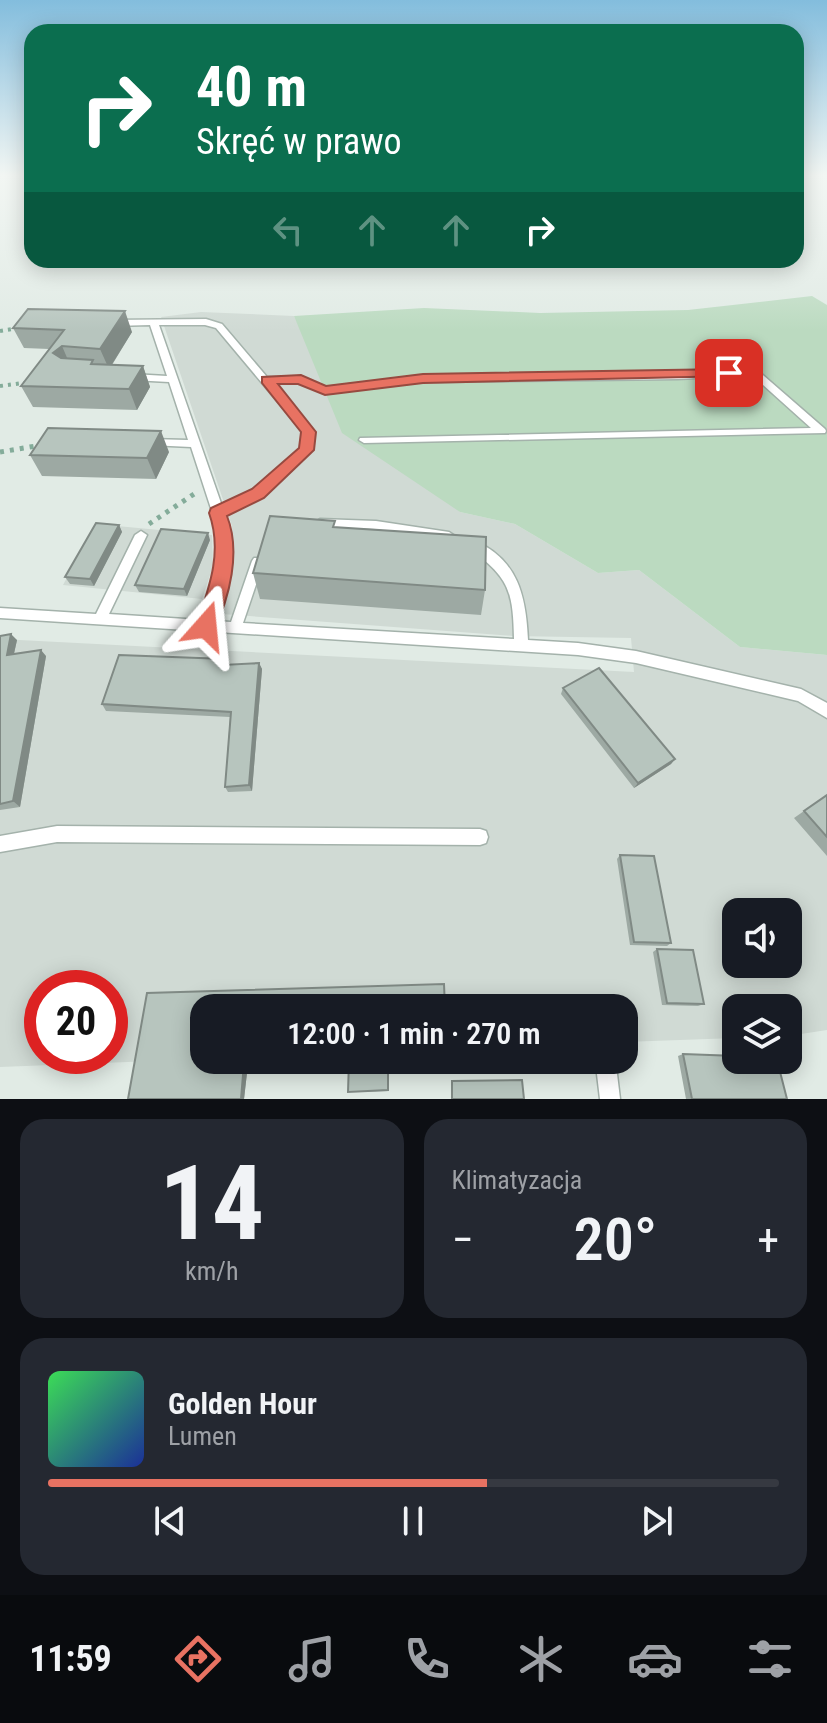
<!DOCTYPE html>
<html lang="pl">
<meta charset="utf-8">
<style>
:root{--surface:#171b24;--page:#242831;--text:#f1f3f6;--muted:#9ea1a6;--line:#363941;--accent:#e87262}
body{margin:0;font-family:"Roboto Condensed",sans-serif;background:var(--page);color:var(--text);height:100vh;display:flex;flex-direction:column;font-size:30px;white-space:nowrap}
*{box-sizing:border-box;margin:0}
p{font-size:26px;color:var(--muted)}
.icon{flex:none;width:44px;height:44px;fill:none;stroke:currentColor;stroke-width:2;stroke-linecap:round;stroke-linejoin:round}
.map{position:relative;height:1099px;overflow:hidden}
.details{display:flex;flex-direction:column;gap:20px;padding:20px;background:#0d0f14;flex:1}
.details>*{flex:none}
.top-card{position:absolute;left:24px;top:24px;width:780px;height:244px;border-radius:24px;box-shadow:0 4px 20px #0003;background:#0b6e4f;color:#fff;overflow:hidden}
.controls{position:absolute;left:722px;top:898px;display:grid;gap:16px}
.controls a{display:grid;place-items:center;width:80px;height:80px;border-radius:16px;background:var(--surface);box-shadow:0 4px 20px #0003;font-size:40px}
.speed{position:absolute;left:24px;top:970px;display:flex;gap:16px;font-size:40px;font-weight:700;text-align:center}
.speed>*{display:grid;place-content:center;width:104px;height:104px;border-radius:50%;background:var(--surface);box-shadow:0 4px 20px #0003;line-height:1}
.speed .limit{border:12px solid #d22;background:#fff;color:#111}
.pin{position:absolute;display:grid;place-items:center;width:68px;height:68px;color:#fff;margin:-34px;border-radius:16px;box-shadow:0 4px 12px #0006}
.me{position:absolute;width:88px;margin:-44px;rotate:18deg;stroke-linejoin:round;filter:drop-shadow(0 0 6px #0008)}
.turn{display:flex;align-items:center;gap:28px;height:168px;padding:0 40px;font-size:36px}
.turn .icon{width:104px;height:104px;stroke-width:2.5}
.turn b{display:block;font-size:56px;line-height:68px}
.lanes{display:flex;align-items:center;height:76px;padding:0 40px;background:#0003;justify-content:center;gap:40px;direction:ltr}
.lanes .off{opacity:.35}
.big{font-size:60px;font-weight:600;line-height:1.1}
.details .card{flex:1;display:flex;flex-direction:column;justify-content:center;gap:12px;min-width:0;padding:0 28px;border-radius:24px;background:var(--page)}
.details .dial{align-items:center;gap:0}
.dial b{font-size:104px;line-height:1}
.song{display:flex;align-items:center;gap:24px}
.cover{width:96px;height:96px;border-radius:12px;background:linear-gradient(135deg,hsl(130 70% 55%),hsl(230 70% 35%))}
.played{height:8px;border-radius:4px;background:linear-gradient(90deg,var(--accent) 60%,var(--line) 60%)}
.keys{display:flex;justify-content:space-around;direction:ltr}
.heat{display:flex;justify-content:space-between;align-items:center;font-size:44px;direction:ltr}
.details .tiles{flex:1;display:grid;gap:20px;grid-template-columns:1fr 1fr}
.card:last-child{grid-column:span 2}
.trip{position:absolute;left:190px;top:994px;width:448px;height:80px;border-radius:24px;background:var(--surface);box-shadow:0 4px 20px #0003;font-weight:600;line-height:80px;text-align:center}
.menu{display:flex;height:128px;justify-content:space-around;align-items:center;background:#090b0e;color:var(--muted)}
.menu .icon{width:56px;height:56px}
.menu .current{color:var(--accent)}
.menu b{font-size:36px;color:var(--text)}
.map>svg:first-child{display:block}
.built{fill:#d0dad4;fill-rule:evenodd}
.green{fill:#bbdac0}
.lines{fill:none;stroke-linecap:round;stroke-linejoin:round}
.lane-casing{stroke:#a4b2ab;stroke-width:3}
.path-far1{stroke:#84ac9a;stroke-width:4;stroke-dasharray:3 5;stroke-linecap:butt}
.path{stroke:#84ac9a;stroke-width:5;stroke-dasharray:4 6;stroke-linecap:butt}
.lane{fill:#fff;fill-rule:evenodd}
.wall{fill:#9da9a3}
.shaded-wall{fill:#808a85}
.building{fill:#b7c5be;stroke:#808a85;stroke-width:2}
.route{fill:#e87262;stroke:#974a40;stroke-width:2}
</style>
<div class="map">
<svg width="827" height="1099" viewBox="0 0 827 1099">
<rect width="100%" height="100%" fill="#e1ebe5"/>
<path class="built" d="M201,312L294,316L315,357L460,512L515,524L598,573L639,570L740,647L827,655V1030L788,1036V1008H736V1038L624,1042V1008H204V1059L0,1067V639L634,672L631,638L513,636L222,614L233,560L232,526L161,317ZM736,912H788V964H736ZM42,988H110V1056H42Z
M96,524L212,535L213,566L202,599L63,585Z"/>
<path class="green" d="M812,296L827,305V655L740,647L639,570L598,573L515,524L460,512L342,433L294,316L424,308L540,313L688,310Z"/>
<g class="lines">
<defs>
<path id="lane" d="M206,319L222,324L267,377H301L326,387L423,376L678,373L757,370L825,429L826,431L825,433L364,443L359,440L360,438L811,428L752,375L678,379L423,382L325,393L300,383H272L313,432L311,450L262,497L225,515C237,551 225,586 214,621L231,622L252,561L254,558H262L264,561L243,623L514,639C513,590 509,578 469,548L467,545L469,542L473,540C518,559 526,596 528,640L578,643L636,651L801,689L827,703V718L798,701L636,663L578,655L0,618V608L96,614L135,535L141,531L147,535L109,614L201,620L217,574L218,530L191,447L149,445L144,442L149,439L188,440L169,382L132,380L127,377L132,374L167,376L150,325L113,326L109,323L113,320ZM159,325H205L216,328L303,432L301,449L254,491L222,506Z
M320,519L376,521L449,532L455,536L449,540L376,529L320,527L314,523Z
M57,826L480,829L486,831L488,837L486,843L480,845L57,842L0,852V836Z
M607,1064L614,1067L617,1074L620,1099H600L597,1074L600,1067Z"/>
</defs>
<use href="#lane" class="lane-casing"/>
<path class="path-far1" d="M0,331L19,328
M0,386L31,382"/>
<path class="path" d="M0,452L42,445
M149,524L194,494"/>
<use href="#lane" class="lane"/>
</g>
<path class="wall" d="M13,328L132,332L112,365L143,366L150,387L137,410L33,407L21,386L49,349L24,348Z
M169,452L156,479L42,476L30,455Z
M119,525L122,532L94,586L70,584L65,577Z
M336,527L485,590L481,615L260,599L253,573Z
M210,540L187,596L139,592L135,585Z
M0,636L17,640L14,654L46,656L20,807L0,810Z
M259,663L262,669L252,791L228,792L225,787L230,717L106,711L102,704L227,665Z
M563,688L675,759L671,764L634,788L561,694Z
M827,795V856L794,818Z
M620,855L671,943L667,946L630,945L617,859Z
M657,949L704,1004L698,1006L662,1005L653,952Z
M204,1008L388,1060V1091L348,1092L349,1061L248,1064L244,1099Z
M683,1054L787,1099H686L678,1056Z"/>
<path class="shaded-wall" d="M125,311L132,332L109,369L100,349Z
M62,346L71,367L53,353Z
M143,366L150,387L137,410L129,389Z
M161,431L169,452L156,479L147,458Z
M119,525L122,532L94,586L90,579Z
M208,533L210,540L187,596L184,589Z
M11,634L17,640L12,662L7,655Z
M41,650L46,656L20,807L13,801Z
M259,663L262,669L252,791L249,785Z
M675,759L671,764L634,788L638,783Z
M244,1063L248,1064L244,1099H241Z"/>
<path class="building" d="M28,309L125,311L100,349L62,346L53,353L61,358L93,360L91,364L143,366L129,389L21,386L64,330L13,328Z
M48,428L161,431L147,458L30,455Z
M270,516L335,521L333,527L486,537L485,590L253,573Z
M96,523L119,525L90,579L65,577Z
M161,529L208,533L184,589L135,585Z
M11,634L7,655L41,650L13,801L0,804V636Z
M119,655L225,659L223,665L259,663L249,785L225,787L231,712L102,704Z
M599,668L675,759L638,783L563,688Z
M827,795V837L804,811Z
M620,855L654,856L671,943L634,942Z
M657,949L693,950L704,1004L667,1003Z
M444,984L445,1008H204V1060H339L244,1063L241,1099H128L147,993Z
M683,1054L736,1056V1060H777L787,1099H692Z
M349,1060H388V1090L348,1092Z
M522,1080L524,1099H452V1081Z"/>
<linearGradient id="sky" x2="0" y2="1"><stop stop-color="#83bddd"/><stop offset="0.53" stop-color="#f2f6f3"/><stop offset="1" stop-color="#f2f6f3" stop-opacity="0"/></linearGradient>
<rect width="827" height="331" fill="url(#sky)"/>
<path class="route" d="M729,369L734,370V376L423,383L325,395L298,384H278L316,432L314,450L264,498L227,516C241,551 230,598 213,631L206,634L199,631L196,626C209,588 223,552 209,513L211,508L252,489L299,448L301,432L262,383V377L301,375L326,386L423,374Z"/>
</svg>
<div class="controls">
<a><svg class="icon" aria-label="sound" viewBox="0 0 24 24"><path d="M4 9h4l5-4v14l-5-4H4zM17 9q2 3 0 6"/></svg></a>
<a><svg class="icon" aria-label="layers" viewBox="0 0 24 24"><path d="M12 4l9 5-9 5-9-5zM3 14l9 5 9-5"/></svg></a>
</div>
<div class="speed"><div class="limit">20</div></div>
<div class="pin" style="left:729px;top:373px;background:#d93025"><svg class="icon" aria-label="arrive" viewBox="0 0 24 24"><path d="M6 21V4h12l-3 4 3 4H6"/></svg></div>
<svg class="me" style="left:206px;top:626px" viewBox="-20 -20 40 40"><path d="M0-17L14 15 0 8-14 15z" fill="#e87262" stroke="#fff" stroke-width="4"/></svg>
<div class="trip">12:00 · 1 min · 270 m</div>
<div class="top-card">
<div class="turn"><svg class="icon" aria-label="right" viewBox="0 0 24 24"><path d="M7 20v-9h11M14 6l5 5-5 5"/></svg><div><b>40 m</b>Skręć w prawo</div></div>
<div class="lanes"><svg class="icon off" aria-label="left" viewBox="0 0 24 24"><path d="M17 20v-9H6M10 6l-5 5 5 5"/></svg><svg class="icon off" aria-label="ahead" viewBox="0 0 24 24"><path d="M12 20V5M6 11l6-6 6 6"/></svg><svg class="icon off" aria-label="ahead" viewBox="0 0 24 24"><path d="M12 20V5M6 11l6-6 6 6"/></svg><svg class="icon" aria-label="right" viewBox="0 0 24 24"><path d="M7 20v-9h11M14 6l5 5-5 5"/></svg></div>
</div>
</div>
<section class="details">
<div class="tiles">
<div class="card dial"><b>14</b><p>km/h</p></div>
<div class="card"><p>Klimatyzacja</p>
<div class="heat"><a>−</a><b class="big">20°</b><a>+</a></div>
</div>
<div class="card">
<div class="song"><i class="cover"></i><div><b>Golden Hour</b><p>Lumen</p></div></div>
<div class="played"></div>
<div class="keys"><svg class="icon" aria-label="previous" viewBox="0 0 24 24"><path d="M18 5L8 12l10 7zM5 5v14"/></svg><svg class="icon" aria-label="pause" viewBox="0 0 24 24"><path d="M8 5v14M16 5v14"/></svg><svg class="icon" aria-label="next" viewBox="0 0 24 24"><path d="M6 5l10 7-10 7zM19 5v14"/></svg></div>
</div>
</div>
</section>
<nav class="menu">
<b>11:59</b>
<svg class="icon current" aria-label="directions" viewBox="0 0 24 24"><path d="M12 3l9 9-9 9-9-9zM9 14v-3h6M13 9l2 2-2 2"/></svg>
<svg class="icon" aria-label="music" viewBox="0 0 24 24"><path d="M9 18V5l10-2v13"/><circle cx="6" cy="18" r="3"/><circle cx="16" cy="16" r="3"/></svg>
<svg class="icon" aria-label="phone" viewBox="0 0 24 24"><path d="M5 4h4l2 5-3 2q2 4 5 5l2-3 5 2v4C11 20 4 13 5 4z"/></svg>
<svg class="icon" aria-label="climate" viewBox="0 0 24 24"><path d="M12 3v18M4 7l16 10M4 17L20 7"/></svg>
<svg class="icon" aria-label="car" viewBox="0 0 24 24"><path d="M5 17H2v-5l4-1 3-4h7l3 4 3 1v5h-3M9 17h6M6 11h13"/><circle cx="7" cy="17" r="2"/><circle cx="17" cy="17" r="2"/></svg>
<svg class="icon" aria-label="filters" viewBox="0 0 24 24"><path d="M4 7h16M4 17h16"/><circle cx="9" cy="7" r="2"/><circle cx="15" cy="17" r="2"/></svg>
</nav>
